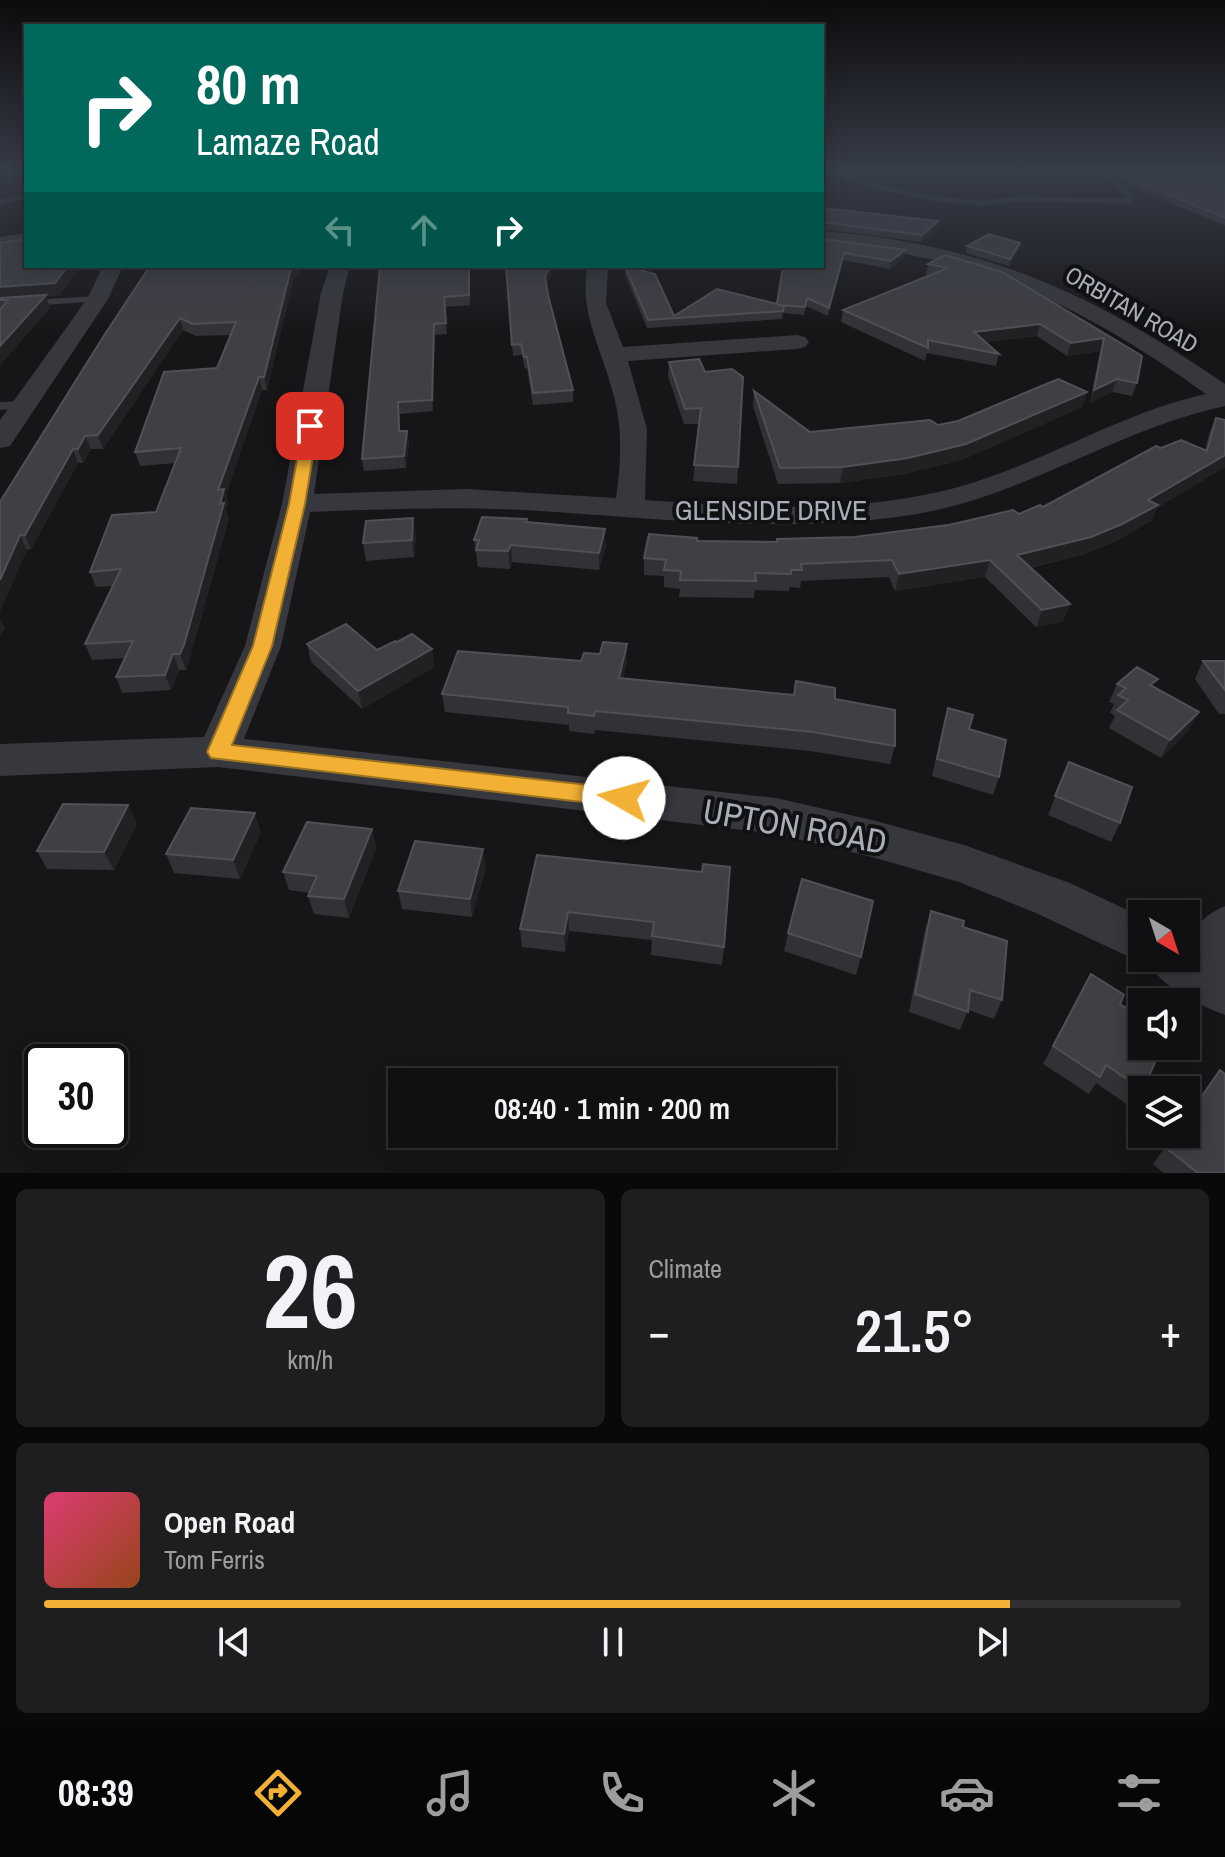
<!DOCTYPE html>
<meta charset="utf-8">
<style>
:root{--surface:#101012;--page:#1e1e20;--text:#f1f3f6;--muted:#9c9d9f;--line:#303032;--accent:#f2b134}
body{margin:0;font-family:"Archivo Narrow",sans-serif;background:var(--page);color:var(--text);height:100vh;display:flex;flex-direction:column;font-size:30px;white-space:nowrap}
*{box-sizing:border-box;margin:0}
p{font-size:26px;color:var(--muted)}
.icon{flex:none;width:44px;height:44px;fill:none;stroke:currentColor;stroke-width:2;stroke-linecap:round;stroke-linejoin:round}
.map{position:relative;height:1173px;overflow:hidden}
.sheet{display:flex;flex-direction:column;gap:16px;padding:16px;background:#09090a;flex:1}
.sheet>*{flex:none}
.guide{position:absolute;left:24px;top:24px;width:800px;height:244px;border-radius:0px;box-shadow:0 4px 20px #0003,0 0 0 2px var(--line);background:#00695c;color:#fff;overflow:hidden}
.needle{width:52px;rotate:141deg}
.buttons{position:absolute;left:1128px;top:900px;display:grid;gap:16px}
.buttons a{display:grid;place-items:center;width:72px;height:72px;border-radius:0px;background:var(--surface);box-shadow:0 4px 20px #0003,0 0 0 2px var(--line);font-size:40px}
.speed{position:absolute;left:24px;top:1044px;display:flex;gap:16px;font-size:40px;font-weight:700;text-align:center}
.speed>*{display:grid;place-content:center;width:104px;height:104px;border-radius:50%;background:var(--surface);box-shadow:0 4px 20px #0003,0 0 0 2px var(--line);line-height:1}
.speed .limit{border:4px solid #111;border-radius:12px;background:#fff;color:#111}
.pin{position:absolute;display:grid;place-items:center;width:68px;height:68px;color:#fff;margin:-34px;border-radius:16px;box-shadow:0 4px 12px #0006}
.me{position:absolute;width:88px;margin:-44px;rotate:277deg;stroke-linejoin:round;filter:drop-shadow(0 0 6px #0008)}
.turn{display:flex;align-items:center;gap:28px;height:168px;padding:0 40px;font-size:36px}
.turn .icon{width:104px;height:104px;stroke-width:2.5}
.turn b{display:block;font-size:56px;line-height:68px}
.lanes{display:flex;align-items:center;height:76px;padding:0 40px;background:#0003;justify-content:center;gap:40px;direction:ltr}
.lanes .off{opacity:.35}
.big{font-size:60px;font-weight:600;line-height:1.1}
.sheet .widget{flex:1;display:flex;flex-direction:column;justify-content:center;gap:12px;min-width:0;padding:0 28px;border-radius:12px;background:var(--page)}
.sheet .dial{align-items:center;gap:0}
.dial b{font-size:104px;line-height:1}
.song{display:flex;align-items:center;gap:24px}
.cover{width:96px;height:96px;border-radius:12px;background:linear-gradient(135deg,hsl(340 70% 55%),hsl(20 70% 35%))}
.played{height:8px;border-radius:4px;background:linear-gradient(90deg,var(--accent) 85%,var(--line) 85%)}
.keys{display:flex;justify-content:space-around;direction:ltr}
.heat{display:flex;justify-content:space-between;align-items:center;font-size:44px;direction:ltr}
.sheet .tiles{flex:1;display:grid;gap:16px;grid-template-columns:1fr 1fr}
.widget:last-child{grid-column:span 2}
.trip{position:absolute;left:388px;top:1068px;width:448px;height:80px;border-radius:0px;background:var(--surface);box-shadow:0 4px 20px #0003,0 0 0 2px var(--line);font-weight:600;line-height:80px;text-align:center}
.menu{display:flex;height:128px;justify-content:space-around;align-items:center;background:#060607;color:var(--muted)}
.menu .icon{width:56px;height:56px}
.menu .selected{color:var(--accent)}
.menu b{font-size:36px;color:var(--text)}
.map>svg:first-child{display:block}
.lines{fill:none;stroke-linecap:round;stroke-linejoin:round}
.stream{stroke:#2c353c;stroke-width:5}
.lane{fill:#37383d;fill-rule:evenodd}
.street{fill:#37383d;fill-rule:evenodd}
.secondary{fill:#45474d;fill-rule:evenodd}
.wall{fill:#323236}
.shaded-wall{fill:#212124}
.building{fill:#3f3f44;stroke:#4f5156;stroke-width:2}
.route{fill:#f2b134;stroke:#9d7322;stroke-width:2}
.labels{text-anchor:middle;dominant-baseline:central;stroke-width:8;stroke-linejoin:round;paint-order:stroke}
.far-street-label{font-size:24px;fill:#a8adb8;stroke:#111113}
.street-label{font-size:28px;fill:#a8adb8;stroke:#111113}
.near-street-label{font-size:34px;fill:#a8adb8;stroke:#111113}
</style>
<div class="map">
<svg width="1225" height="1173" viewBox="0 0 1225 1173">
<rect width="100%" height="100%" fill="#161618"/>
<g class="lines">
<path class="stream" d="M827,169L869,185L936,199L982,203L1017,199L1129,201L1131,195L1097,169
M0,202L26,196"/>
<path class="lane" d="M97,296L101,297V301L0,308V302Z
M24,401L30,405L28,408L0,410V402Z"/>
<path class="street" d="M822,231C986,244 1091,293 1225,384V406C1114,430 1025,497 911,515C787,534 664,519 541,511C464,506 387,509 310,512L281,646L244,739L776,798L872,820L964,845L1070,883L1142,917V958H1186C1186,935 1202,915 1225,906V1015C1199,1005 1160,987 1148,961L1142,963L1036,913L959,882L872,857L776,834L218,767L0,776V744L204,737L245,646L282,504L321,293L330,266H350L343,293L314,494L466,489L616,498C621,462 623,428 613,393C602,349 578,311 588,266H608L606,303L623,347L797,335L805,337L809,342L805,347L797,349L628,361L647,429L645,500C753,508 868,515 972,483C1052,458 1124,412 1206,394C1078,303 980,256 822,243Z
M26,233V245L0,249V237Z
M103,266H123L108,299L10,446L0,448V420L87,299Z"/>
<path class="secondary" d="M1192,169L1225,171V184L1195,173Z"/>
</g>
<path class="wall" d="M1092,169H1195L1225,180V226Z
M822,208L938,221L937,228L921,242L822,229Z
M823,239L903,257L890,269L843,260L828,316L806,306L804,315L783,313L782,319L647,328L625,274V266L674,316L777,304Z
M0,243L26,266H81L59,295L46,296L50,308L0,365Z
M967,246L1019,249L1009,266L966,253Z
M945,255L1142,356L1137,383L1132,396L1112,392L1090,403L1100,351L1067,356L1037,336L986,342L999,354L996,366L927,353L925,361L841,322L843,310L928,276L926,275L928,264Z
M150,266H302L300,273L293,280L267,390H262L226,494L228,503L226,511L229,518L189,661L186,670H179L171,690L122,693L116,677L125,658L92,660L85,644L113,586L96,587L90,572L156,512L176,463L140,466L135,452L217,368L231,335L196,336L183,330L103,449H91L83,463H78L31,549L27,550L0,502Z
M380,266H470V305L445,307L447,334L435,335L433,411L400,414V431H407L409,444L406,468L364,471L362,459Z
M506,266L553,269L546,286L548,295L573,390V402L533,405L527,368L525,369L522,355L513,356Z
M699,359L738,467L737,484L693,481L699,424H684L668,376L669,362Z
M754,391L810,432L938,425L1087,392L1082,407L962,460L904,474L840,483L778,484L753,406Z
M1216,418L1225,420V467L1157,508L1151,521L1116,541L1085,554L1030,568L1070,604L1063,621L1036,627L985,577L895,591L889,577L801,581L800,588L789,587V591L755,590L754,598L679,597L680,589L664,587V576L644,575V558L697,541L776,542L777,539L854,537L1019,514L1043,507L1161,448L1205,450L1209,434Z
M527,523L606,546L599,570L512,562L510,569L478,567L474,540Z
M416,535L414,557L366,561L363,543Z
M307,644L377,650L432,649L434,667L362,709L311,662Z
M581,661L627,662L623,679L835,699L895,746L890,764L810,751L595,730L594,734L569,731V725L445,712L442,694Z
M1203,661H1225V714H1219L1195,679Z
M1117,684L1154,687L1189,730L1161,758L1109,728L1115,716L1110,713L1114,704L1109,702Z
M948,708L969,729L999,777L993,795L932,776L943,725Z
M1069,762L1120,823L1111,842L1048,815Z
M128,805L137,824L114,870L47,869L37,851Z
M372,829L376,848L349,918L314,914L308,896L309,893L289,890L283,872Z
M261,832L240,879L174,873L166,854Z
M537,855L724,947L722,965L651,955L652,940L569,931L565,952L522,947L520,929Z
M486,867L472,917L402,909L398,891Z
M931,911L963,927L1002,1000L994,1019L968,1010L960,1030L909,1012L925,930Z
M788,933L861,957L856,975L784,951Z
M1091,974L1120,1004L1143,1090L1131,1107L1096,1083L1089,1094L1043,1064Z
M1220,1070L1225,1173H1164L1153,1164L1174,1134H1186V1117Z"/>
<path class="shaded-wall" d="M938,221L937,228L921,242L922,235Z
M1020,243L1019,249L1009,266L1010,259Z
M905,250L903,257L890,269L891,261Z
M844,253L843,260L828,316L829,308Z
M68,266H81L59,295L46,296L50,308L0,365V346L44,296L0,300V287Z
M293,266H302L300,273L293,280L267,390L264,377L291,268Z
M550,266H553V269L546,288L545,277Z
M180,318L183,330L103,449L98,435Z
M434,324L435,335L433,411L432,400Z
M1040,324L1037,336L971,344L974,332Z
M1104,338L1100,351L1067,356L1071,343Z
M259,377L262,390L226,494L228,503L226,511L229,518L189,661L186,670L180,654L220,504L218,490Z
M1117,379L1112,392L1090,403L1094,390Z
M1087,392L1082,407L962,460L904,474L840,483L843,467Z
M407,431L409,444L406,468L404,456Z
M85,436L91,449L83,463L78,449Z
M73,449L78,463L31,549L25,535Z
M1225,455V467L1157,508L1151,521L1116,541L1085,554L1012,572L1017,555L1148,500Z
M413,518L416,535L414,557L412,540Z
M605,529L606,546L599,570V553Z
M20,535L27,550L0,612V580Z
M511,545L512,562L510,569L508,551Z
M990,560L985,577L895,591L899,574Z
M1070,604L1063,621L1036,627L1042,610Z
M0,618L5,628L0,637Z
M627,644V662L619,697V678Z
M432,649L434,667L362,709L358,691Z
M173,654L179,670L171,690L165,675Z
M1199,712L1189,730L1161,758L1170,740Z
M128,805L137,824L114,870L104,852Z
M255,813L261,832L240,879L233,860Z
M372,829L376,848L349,918L344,899Z
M483,849L486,867L472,917L470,899Z
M568,912L569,931L565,952L564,934Z"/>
<path class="building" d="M1108,169H1195L1225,180V218Z
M822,208L938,221L922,235L822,222Z
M822,233L823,239L905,250L891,261L844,253L829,308L807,298L805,307L778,305L784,306L783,311L648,320L625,266L655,274L674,316L717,289L777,304L783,266H822Z
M989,234L1020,243L1010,259L967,246Z
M26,239V266H68L55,283L0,287V243Z
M945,255L1002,272L1142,356L1137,383L1117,379L1094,390L1104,338L1071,343L1040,324L974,332L999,354L928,340V348L843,310L948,268L928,264Z
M150,266H293L291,268L264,377H259L218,490L224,489L220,504L224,503L184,645L180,654H173L165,675L116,677L133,641L85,644L121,569L90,572L112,515L156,512L181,448L135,452L164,372L217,368L236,322L193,324L180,318L98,435L85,436L78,449H73L25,535H20L0,580V502L105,334Z
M380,266H469V295L444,297L446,323L434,324L432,400L398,402L399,431H407L404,456L362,459Z
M506,266H550L545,277L548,295L573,390L533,393L527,357H524L521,344L512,345Z
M46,295L0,346V310L8,300H0V298Z
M699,359L705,372L732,369L743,377L738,467L694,465L701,408L685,409L669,362Z
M1058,379L1087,392L966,444L908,458L843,467L780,468L754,391L810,432L930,420L938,425L958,421Z
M1216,418L1225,420V455L1148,500L1158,505L1122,524L1091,537L1017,555L1070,604L1042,610L990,560L899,574L892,560L801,564L802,570H791V574L755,573L756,581L680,580L681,571L664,570L666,560L644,558L649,534L697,538V541L777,542V539L854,537L949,525L1013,510L1019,514L1040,505L1043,507L1156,446L1161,448L1181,440L1207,451Z
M482,517L527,519L526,522L605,529L599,553L511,545L508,551L476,550L479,540H474Z
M413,518L412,540L363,543L366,521Z
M346,624L377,650L395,641L397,642L412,634L432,649L358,691L307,644Z
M603,642L627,644L619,678L794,695L796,681L835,688V699L895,710V746L813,732L595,711L594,716L568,713V707L442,694L458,651L581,661L584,653L600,654Z
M1203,661H1225V690Z
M1137,667L1158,679L1150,685L1199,712L1170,740L1117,710L1128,700L1118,695L1126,688L1117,684Z
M948,708L973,715L969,729L1006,740L999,777L937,759Z
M1069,762L1132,787L1120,823L1055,796Z
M63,804L128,805L104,852L37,851Z
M191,808L255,813L233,860L166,854Z
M307,822L372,829L344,899L308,896L317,876L283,872Z
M415,841L483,849L470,899L398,891Z
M537,855L702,872L703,864L730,867L724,947L652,936L654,922L568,912L564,934L520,929Z
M802,879L873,901L861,957L788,933Z
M931,911L964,921L963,927L1007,941L1002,1000L970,990L968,1012L915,994Z
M1091,974L1124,995L1120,1004L1142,1018V1046H1162L1143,1090L1106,1065L1100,1077L1053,1046Z
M1220,1070L1225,1074V1173H1198L1166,1148L1176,1134H1186V1119Z"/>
<linearGradient id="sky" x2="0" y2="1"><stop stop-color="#0c0c0d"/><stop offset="0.51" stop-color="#363c48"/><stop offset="1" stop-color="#363c48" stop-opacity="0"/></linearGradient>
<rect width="1225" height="333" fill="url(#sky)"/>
<path class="route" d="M310,422L318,426L305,504L272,646L232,745L624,789L632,792L636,798L632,805L624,807L211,758L207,752L253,646L289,504L303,426Z"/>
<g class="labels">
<g class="far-street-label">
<text transform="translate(1132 309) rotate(30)">ORBITAN ROAD</text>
</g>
<g class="street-label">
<text x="771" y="510">GLENSIDE DRIVE</text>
</g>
<g class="near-street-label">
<text transform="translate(795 826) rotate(10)">UPTON ROAD</text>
</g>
</g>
</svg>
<div class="buttons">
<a><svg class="needle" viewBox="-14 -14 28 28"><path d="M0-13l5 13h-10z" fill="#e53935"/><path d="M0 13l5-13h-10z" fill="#9c9d9f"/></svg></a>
<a><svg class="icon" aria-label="sound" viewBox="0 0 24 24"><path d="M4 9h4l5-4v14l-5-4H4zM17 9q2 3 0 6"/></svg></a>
<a><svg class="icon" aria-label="layers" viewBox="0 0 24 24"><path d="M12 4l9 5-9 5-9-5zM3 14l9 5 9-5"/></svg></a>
</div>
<div class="speed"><div class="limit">30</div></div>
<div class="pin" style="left:310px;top:426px;background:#d93025"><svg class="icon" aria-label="arrive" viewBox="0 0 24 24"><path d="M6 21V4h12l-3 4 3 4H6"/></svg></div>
<svg class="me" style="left:624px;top:798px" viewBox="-20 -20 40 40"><circle r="19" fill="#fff"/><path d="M0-13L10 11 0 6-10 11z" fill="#f2b134"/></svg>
<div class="trip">08:40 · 1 min · 200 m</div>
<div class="guide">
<div class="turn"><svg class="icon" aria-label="right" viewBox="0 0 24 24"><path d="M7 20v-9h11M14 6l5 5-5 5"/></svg><div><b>80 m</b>Lamaze Road</div></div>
<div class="lanes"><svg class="icon off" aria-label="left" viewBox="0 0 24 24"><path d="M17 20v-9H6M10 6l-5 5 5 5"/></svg><svg class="icon off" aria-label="ahead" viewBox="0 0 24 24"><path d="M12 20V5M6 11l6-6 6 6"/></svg><svg class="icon" aria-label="right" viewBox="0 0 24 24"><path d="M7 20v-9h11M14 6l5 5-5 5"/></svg></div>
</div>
</div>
<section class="sheet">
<div class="tiles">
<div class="widget dial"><b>26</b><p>km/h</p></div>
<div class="widget"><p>Climate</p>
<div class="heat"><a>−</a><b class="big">21.5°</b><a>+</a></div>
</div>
<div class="widget">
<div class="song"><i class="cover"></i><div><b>Open Road</b><p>Tom Ferris</p></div></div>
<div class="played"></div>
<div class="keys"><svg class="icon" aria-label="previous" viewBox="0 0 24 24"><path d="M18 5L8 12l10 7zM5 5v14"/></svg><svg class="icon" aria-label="pause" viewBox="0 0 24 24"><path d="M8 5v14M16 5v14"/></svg><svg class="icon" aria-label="next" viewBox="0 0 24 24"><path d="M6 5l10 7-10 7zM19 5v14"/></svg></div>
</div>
</div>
</section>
<nav class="menu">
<b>08:39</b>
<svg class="icon selected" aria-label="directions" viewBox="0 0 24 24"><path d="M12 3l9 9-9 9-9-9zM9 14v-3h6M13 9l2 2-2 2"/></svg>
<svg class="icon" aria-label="music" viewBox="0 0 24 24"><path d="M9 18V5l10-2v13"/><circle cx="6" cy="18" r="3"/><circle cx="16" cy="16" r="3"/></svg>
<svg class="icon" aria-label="phone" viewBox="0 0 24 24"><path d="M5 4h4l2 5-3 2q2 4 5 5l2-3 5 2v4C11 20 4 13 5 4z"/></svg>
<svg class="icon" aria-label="climate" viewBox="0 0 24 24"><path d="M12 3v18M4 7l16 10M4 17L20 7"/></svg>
<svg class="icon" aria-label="car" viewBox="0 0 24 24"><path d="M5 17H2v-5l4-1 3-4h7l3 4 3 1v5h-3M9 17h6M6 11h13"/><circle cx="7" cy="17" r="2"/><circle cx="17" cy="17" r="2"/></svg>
<svg class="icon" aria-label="filters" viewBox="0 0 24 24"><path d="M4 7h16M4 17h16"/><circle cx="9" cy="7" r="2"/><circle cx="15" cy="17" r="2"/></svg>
</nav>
